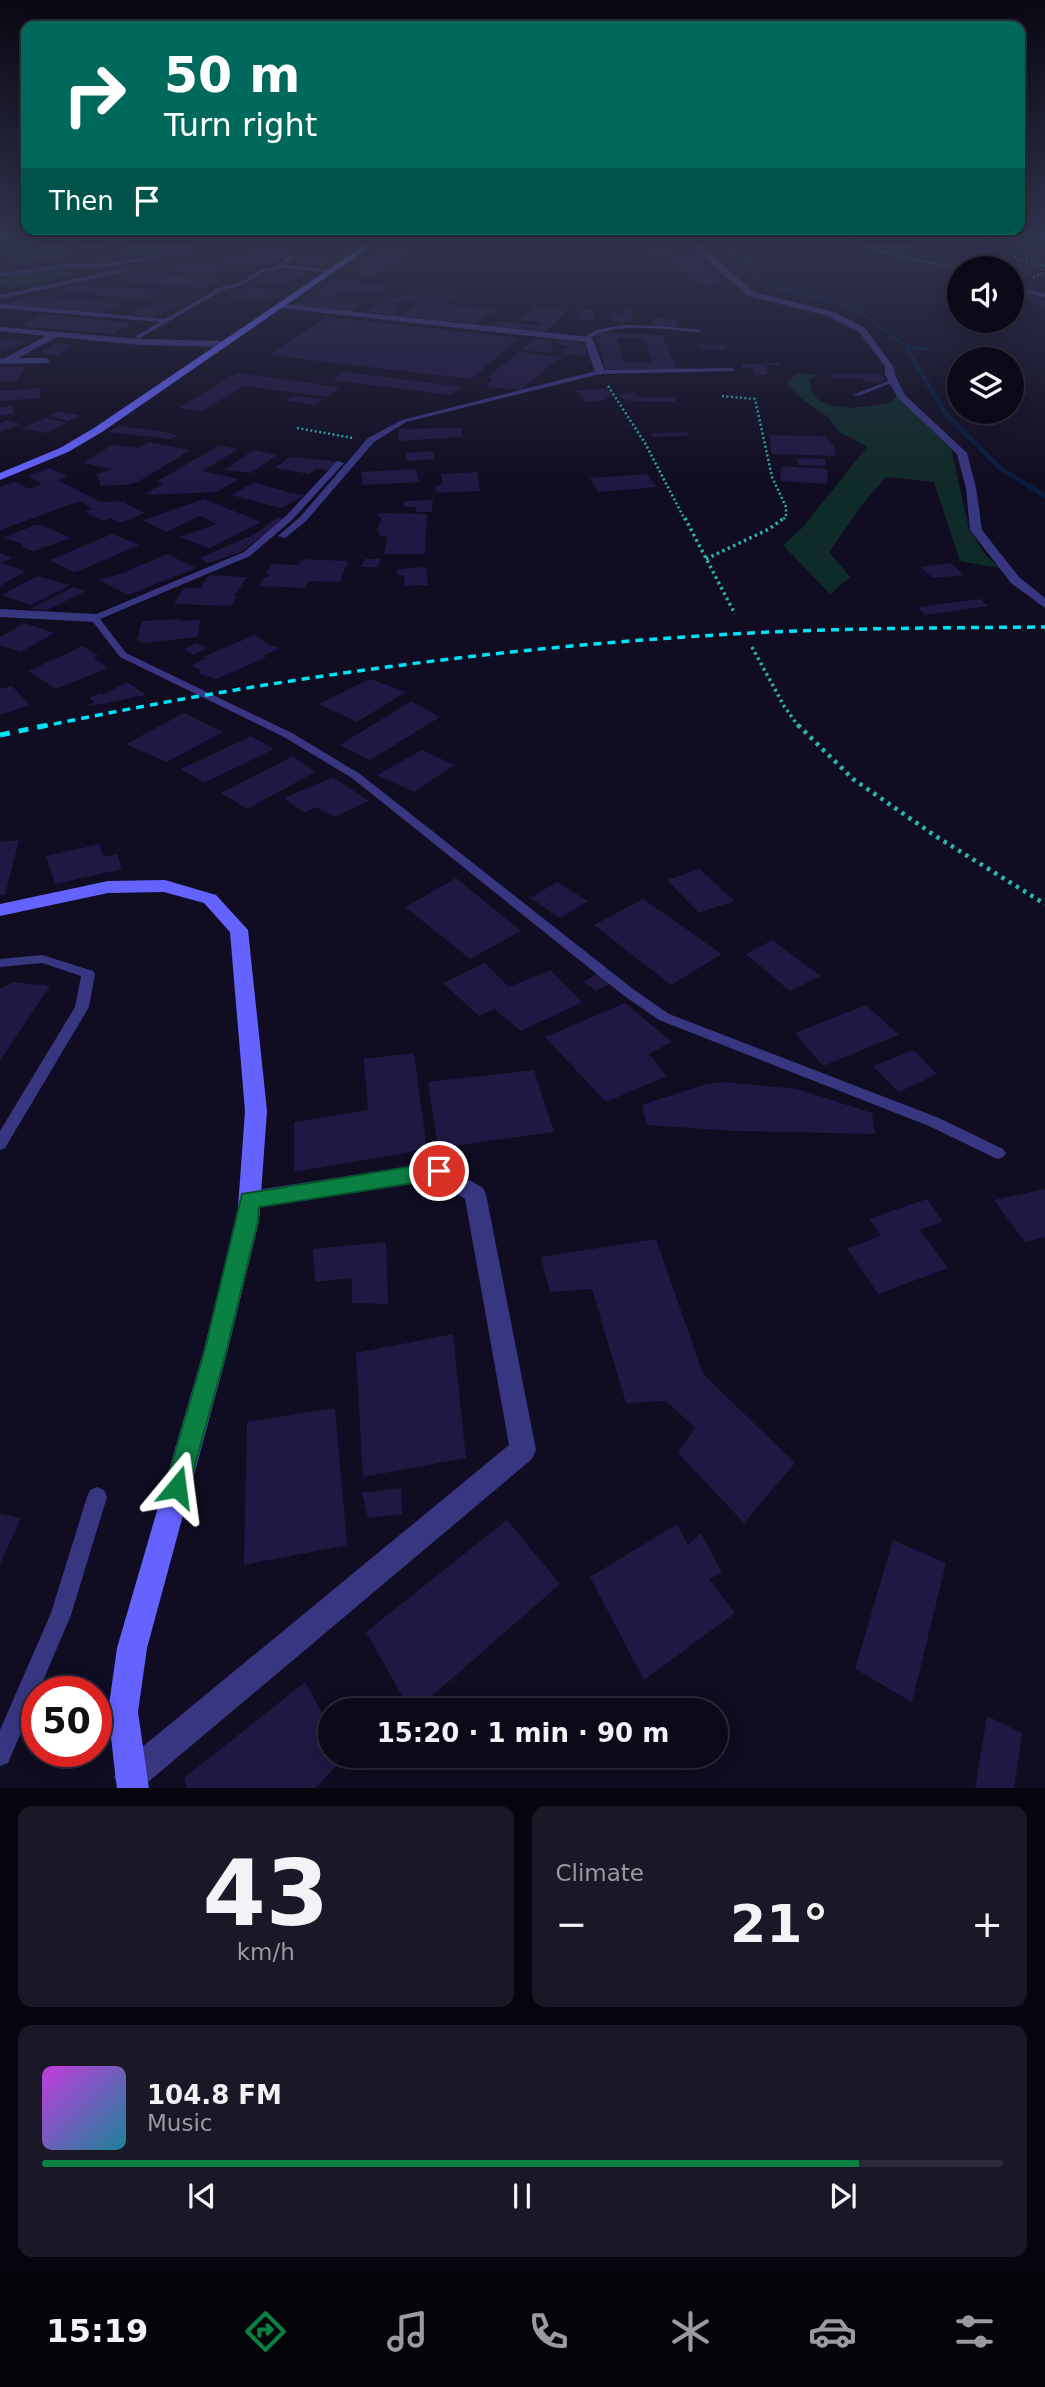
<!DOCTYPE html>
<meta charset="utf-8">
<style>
:root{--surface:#0c0919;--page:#1a1726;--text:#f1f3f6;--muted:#9a9aa2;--line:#2c2a38;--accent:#0b8043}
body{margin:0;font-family:"DejaVu Sans",sans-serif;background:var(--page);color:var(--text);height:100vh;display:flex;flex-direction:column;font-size:26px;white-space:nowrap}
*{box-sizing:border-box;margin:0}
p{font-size:23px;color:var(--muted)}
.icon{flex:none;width:38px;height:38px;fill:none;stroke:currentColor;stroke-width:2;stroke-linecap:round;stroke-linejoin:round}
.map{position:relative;height:1788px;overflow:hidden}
.sheet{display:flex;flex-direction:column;gap:18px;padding:18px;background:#07050e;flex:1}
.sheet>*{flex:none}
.guide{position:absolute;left:21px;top:21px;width:1004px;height:214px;border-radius:14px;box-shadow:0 4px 18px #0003,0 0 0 2px var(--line);background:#00695c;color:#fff;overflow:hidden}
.controls{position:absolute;left:947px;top:256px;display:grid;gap:14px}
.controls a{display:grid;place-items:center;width:77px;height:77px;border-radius:50%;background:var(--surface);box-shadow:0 4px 18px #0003,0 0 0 2px var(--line);font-size:35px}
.speed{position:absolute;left:21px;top:1676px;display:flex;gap:14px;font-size:35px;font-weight:700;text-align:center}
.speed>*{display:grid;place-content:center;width:91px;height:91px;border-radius:50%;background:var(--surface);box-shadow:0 4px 18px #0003,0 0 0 2px var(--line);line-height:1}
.speed .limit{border:10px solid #d22;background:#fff;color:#111}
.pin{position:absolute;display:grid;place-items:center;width:60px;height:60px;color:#fff;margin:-30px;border:4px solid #fff;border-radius:50%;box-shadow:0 2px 7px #0007}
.me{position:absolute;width:77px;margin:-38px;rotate:16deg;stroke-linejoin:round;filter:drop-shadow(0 0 5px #0008)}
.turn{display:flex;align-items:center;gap:24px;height:147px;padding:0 28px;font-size:32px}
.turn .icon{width:91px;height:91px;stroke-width:2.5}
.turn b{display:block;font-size:49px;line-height:60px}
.then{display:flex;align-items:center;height:66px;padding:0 28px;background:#0003;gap:14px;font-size:26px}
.big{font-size:52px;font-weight:700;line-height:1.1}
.sheet .card{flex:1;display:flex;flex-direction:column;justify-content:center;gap:10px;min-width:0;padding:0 24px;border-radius:14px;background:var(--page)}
.sheet .dial{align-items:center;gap:0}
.dial b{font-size:91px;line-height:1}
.song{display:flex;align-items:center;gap:21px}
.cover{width:84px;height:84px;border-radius:10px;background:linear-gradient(135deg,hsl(290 70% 55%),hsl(190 70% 35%))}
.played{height:7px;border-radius:4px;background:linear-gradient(90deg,var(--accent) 85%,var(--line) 85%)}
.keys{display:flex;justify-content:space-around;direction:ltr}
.heat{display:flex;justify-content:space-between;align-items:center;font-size:38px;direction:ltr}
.sheet .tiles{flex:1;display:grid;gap:18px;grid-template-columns:1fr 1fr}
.card:last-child{grid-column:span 2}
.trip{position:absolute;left:318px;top:1698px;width:410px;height:70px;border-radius:35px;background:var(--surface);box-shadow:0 4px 18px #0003,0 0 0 2px var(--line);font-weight:700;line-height:70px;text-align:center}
.menu{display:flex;height:112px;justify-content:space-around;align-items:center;background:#05040a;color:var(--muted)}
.menu .icon{width:49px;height:49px}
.menu .current{color:var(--accent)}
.menu b{font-size:32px;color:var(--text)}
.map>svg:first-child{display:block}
.green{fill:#0f2b29}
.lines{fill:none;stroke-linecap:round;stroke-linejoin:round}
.stream-far1{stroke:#081d3e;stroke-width:3.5}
.stream{stroke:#081d3e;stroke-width:4.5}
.building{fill:#201842;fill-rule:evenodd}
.path-far3{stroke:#2bb4aa;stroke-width:2;stroke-dasharray:2 2.5;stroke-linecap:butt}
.path-far2{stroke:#2bb4aa;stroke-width:2.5;stroke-dasharray:2 2.5;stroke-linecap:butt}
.path-far1{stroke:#2bb4aa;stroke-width:3.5;stroke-dasharray:2.5 3.5;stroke-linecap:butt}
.path{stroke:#2bb4aa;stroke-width:4.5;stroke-dasharray:3.5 5;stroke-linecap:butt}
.service{fill:#383681;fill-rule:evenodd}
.minor{fill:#383681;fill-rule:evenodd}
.secondary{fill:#6563ff;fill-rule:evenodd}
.rail-far1{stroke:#00e2f7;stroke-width:3.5;stroke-dasharray:8 6;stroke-linecap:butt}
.rail{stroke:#00e2f7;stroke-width:5;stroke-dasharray:10 9;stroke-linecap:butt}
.route{fill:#0b8043;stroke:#07532c;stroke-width:2}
</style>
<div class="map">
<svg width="1045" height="1789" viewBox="0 0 1045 1789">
<rect width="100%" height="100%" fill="#100c21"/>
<path class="green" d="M62,236L68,258L8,263L4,241Z
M169,236L171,237L86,250L66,237Z
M840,236H891L915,244L891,256L858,246Z
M175,241L185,248L124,255L116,248Z
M57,267L76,275L11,288L0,283V279Z
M798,373L816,375L809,380C813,418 865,407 890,403L896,396L951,449L969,529L984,553L999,568L960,561L934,482L886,477L862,505L829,552L850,577L830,594L783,545L802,528L867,447L838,431L828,417L802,399L786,383Z"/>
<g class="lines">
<path class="stream-far1" d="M712,236L749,262L758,282L854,308L906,346L914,360
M906,346L929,350"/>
<path class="stream" d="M913,359L945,413L1000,468L1045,496"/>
</g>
<path class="building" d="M395,240L427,246L402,250L416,253L392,258L404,261L383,266L390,271L365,276L352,272L360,270L354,268Z
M250,244L297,247L286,254L240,251Z
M667,247L677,251L662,257H654L650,254L652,252L642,248Z
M227,255L273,258L262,265L216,261Z
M307,255L331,257L321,265L295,262Z
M671,257H697L723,284L702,285L698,279H689Z
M974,261L1008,266V268H966Z
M175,262L227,266L214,274L162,269Z
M1012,267L1033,270L1026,276L1012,274Z
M290,271L304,272L283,285L256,283L272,273Z
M133,272L220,280L205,288L118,281Z
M334,281L386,285L375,294L345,291L331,301L361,305L352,312L295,306Z
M73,284L161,290L146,299L57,292Z
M249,287L277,290L267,296H277L271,300L233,297Z
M1012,290L1045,301V306L1021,300L1012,295Z
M430,293L457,295L446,304L496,310L473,324L401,316Z
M404,295H425L415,303L396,302L391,305L399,307L392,310H397L392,315L366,312L388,297L400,298Z
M29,296L121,303L102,313L9,305Z
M156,302L180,304L155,317L131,314Z
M536,307L567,310L543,334L488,328L498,321L541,326L543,322L519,320Z
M579,310H592L595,320H582Z
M620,310H631L633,322H612L611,314H623Z
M43,314L132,323L113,334L20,326Z
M327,317L519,338L471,379L269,355Z
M653,318L674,319L678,327L653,326Z
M595,333L662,335L677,369H606ZM617,338H644L652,362L623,361Z
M6,339L30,341L0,353V342Z
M533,339L552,341L551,353L522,350Z
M558,339L585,344L587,356L564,354L562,348H573L560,345Z
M57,343L75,345L58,355L37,353Z
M698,344L726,345L724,350L699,349Z
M518,352L561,357L520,390L486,387L493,378H487Z
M780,363V366L766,365L767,375H754L753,368H742V364Z
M25,366L18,381L0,382V367Z
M344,372L462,387L451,395L332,380Z
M237,373L323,385L340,388L327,397L244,386L202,411L179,408Z
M830,374H881L885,379L877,384L857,378H833Z
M40,388V398L0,401V391Z
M607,388L612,396L602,398L605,400L586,402L577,391Z
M635,392L638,397L675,398L676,402L631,401L623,399L619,394Z
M295,395L323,399L313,405L285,400Z
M13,406V414L0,416V407Z
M61,411L80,416L68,421L49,416Z
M46,418L67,423L45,433L22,428Z
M7,420L22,424L0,432V423Z
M119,426L159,431L179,435L171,439L108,432Z
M461,428L463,437L399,441L398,429Z
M687,432L689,436L652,437L651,433Z
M769,435L825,436L834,446L836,456L772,454Z
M149,442L190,450L138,482L124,485L101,486L97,474L113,469L83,463L112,445L138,448Z
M220,445L239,449L202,471L239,479L217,492L144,495L163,483L156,482Z
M254,450L277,455L251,473L224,470Z
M433,451L435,459L407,461L405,453Z
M289,457L325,460L337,462L330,471L316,468L309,474L275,468Z
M797,458L825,459L826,466L798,465Z
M782,466L828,469L827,484L780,481Z
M49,468L68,477L57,480L100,502L128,501L124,503L145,513L120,523L111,518L103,521L85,512L92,509L80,501L0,530V487L15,482L29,489L42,484L28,476Z
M416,469L419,482L363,485L361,472Z
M477,472L480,491L437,493L435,487L443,483L441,474Z
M647,474L657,487L598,492L590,478Z
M255,482L287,492L305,495L281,508L231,495Z
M204,499L261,522L209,548L179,537L217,524L200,516L166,532L143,520Z
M433,500L432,512H416L415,507H404L403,501Z
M379,513L427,514L425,554H384L387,536H379L380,532L377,531L382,517H378Z
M278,517L285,519L241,552L208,563L200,558L255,534Z
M35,525H41L71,538L34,551L22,547L23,544L3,538Z
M112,534L140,545L78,571L73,572L50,560Z
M0,553L13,558L1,563L26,571L0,586Z
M167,554L196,568L128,595L99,580L123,573Z
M302,559L348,561L340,582L309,581L305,588L259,586L264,577H268L269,574H265L272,564L299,565Z
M365,559H380L378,567H361Z
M951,563L964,575L933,578L920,567Z
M426,567L428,585L405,586L404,576L396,574L398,569Z
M209,575L247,577L234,596H237L231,606L174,604L184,588H201Z
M37,576L70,585L31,605L2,595Z
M74,587L86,591L47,610L30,609Z
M980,599L988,606L925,615L918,607Z
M179,619V621L200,620L198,637L142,643L137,641L142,621Z
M24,623L54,633L21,652L0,645V637Z
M255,635L270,645L280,648L263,656L267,657L216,679L200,674V670L192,666L206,658L203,657Z
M197,643L207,648L193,655L184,649Z
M83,646L98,655L94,658L108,668L56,689L28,671Z
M370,679L406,692L357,722L319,704Z
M127,682L146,695L86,707L94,702L89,698L99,693L103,695Z
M12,686L30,705L0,715V689Z
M411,701L440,717L370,760L340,745Z
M184,713L223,732L166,762L126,744Z
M251,736L274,749L204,783L181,769Z
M422,750L454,765L414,792L377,775Z
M293,756L315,772L247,809L221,793Z
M333,777L369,801L334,817L316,807L305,813L284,798Z
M19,840L5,895H0V842Z
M100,844L103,857L117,854L122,869L55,884L46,856Z
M700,869L734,901L699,913L667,880Z
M456,878L521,931L470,959L405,907Z
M557,882L588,901L560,918L530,898Z
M643,899L722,954L671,985L594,925Z
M772,940L821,976L790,991L746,954Z
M485,963L509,987L550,970L582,1002L521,1031L494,1009L479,1016L443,983Z
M600,971L613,982L596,991L584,982Z
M13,982L50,986L0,1061V989Z
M625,1003L672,1042L649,1054L667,1076L606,1102L545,1037Z
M866,1005L899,1035L823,1066L795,1033Z
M914,1050L937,1074L899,1092L873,1066Z
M414,1053L427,1149L294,1172V1122L368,1110L364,1059Z
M534,1070L554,1132L438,1148L428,1082Z
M724,1082L797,1089L872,1113L875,1134L735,1131L647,1125L642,1105L706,1084Z
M1045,1189V1237L1025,1242L994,1200Z
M927,1199L943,1222L920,1230L948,1268L878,1294L847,1248L881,1236L869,1219Z
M656,1239L703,1374L795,1463L744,1523L678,1453L695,1428L666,1401L626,1403L592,1289L550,1292L541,1257Z
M386,1242L388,1304L352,1303V1278L315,1282L313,1249Z
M453,1334L466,1458L363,1477L356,1353Z
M335,1408L347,1545L244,1565L247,1422Z
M401,1488L402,1514L368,1518L362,1493Z
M0,1514L21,1518L0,1564Z
M507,1520L560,1584L416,1710H410L366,1632Z
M677,1524L688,1545L701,1533L722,1573L709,1579L735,1613L644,1680L590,1577Z
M893,1540L946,1563L912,1702L855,1669Z
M305,1682L331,1730V1755L345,1757L314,1789H188L184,1778Z
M987,1716L1022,1733L1014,1789H975Z"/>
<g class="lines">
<path class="path-far3" d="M844,236L885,253L959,269
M985,236L1007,249L1016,259L1045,266
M1033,277L1045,273"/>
<path class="path-far2" d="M608,386L645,443L685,520
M722,396L755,399L772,477L786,507V517L782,520
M297,428L353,438"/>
<path class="path-far1" d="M685,518L735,614
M706,559L769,529L784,518
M752,647L784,706L799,727"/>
<path class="path" d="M798,725L853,779L937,837L1045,904"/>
<path class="service" d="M174,236H179L193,246L190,252L109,267L64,268L0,277V273L64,264L109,263L186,250L188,247Z
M249,253L292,256L294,258L284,265L333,270L330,272L280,268L277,270L265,271L245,284L223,290L138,339L136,336L160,322L0,308V304L165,319L219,288L241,282L262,269L274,268L287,258L251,255Z
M126,268L128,271L0,299V295Z
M625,325L658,326L702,330L699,332C668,330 620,321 592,337L591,341L586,340L587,335L596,330Z
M732,368L734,371L600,374L406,422L374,442L306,521L285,538L278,536L300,517L368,438L402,420L600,370Z
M891,380L896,381L858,396L853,395Z
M337,461L344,463L292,520L250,556L100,619L126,653L292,733L360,774L633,989L669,1014L939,1118L1003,1149L1006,1153L1003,1157L998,1159L993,1157L929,1126L659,1020L623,995L352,778L284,737L120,657L90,618L92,616L244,552L286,516Z
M42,955L93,971L95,974L89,1007L5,1148L0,1150V1131L75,1007L81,976L42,963L0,967V959Z
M97,1487L104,1490L107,1497L71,1615L8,1763L0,1766V1730L51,1613L87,1497L90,1490Z"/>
<path class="minor" d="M0,236H9L0,239Z
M679,236H687L702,247L754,292L834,312L865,328L893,366L895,375L905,395L967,453L976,488L982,530L1019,577L1045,598V608L1011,583L970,530L966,488L957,454L898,398L885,375V366L859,332L828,316L748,296Z
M1014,288L1045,293V297L1014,292Z
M282,304L589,337L593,340L605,372L600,375L595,372L585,342L279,308Z
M0,327L139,339L226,341L230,344L226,347L139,345L57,337L18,358H46L50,361L49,363L0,364V358H5L46,336L0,331Z
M0,609L95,614L102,618L95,622L0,617Z
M439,1162L483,1188L486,1194L536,1450L532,1459L141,1788H119L114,1777L119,1766L509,1445L465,1199L436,1180L249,1209L241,1207L238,1200L241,1193L249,1191Z"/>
<path class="secondary" d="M378,236H386L102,432L68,452L0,480V473L60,448L94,428Z
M165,880L216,895L248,930L267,1111L259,1221L227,1353L147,1648L138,1712L149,1789H117L108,1712L117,1648L203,1353L237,1221L245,1111L230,932L204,903L164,892L108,893L0,916V904L108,881Z"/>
<path class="rail-far1" d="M40,727C258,681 478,650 701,636C815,628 930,628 1045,627"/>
<path class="rail" d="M0,735L48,725"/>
</g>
<linearGradient id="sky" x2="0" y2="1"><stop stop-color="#090712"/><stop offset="0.49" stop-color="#31344e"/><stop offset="1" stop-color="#31344e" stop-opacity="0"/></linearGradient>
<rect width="1045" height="486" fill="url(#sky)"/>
<path class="route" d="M439,1162L446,1165L449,1171L446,1176L439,1179L259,1207L258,1221L226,1353L189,1487L186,1496L177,1499L168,1496L165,1487L204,1353L242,1194Z"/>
</svg>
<div class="controls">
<a><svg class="icon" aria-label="sound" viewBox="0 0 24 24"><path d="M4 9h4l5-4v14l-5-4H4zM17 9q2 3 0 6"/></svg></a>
<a><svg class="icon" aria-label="layers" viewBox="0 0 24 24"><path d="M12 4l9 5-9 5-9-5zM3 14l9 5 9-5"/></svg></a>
</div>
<div class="speed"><div class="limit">50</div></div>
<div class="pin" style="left:439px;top:1171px;background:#d93025"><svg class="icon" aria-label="arrive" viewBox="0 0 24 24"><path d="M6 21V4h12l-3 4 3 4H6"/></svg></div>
<svg class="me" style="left:177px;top:1487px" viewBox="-20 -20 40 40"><path d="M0-17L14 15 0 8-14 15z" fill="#0b8043" stroke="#fff" stroke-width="4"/></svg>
<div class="trip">15:20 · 1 min · 90 m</div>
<div class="guide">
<div class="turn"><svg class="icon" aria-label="right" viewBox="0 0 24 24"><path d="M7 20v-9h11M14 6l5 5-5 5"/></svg><div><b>50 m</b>Turn right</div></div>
<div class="then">Then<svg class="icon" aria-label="arrive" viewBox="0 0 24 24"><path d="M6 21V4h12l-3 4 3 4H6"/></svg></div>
</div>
</div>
<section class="sheet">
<div class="tiles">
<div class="card dial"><b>43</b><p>km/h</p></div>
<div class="card"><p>Climate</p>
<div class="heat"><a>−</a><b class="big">21°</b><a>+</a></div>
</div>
<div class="card">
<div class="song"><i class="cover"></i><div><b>104.8 FM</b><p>Music</p></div></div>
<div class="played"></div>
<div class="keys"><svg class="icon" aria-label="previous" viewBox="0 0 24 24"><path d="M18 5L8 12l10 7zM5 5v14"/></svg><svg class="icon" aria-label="pause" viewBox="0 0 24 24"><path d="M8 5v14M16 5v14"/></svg><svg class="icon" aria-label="next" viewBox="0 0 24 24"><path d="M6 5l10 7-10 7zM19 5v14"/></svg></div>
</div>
</div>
</section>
<nav class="menu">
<b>15:19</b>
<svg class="icon current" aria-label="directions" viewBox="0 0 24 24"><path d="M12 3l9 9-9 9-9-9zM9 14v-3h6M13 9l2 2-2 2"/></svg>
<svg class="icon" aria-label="music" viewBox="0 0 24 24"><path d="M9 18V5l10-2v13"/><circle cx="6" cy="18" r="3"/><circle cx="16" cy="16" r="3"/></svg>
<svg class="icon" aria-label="phone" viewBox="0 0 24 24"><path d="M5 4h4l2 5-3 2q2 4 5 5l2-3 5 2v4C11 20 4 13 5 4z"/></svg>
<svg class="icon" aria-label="climate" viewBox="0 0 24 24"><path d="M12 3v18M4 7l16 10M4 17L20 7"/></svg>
<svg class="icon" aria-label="car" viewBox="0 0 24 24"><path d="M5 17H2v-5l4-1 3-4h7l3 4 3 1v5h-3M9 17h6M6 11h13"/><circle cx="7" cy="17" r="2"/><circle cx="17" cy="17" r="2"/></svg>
<svg class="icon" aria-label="filters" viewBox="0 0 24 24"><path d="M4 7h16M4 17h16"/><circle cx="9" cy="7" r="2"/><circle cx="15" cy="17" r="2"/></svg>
</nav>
